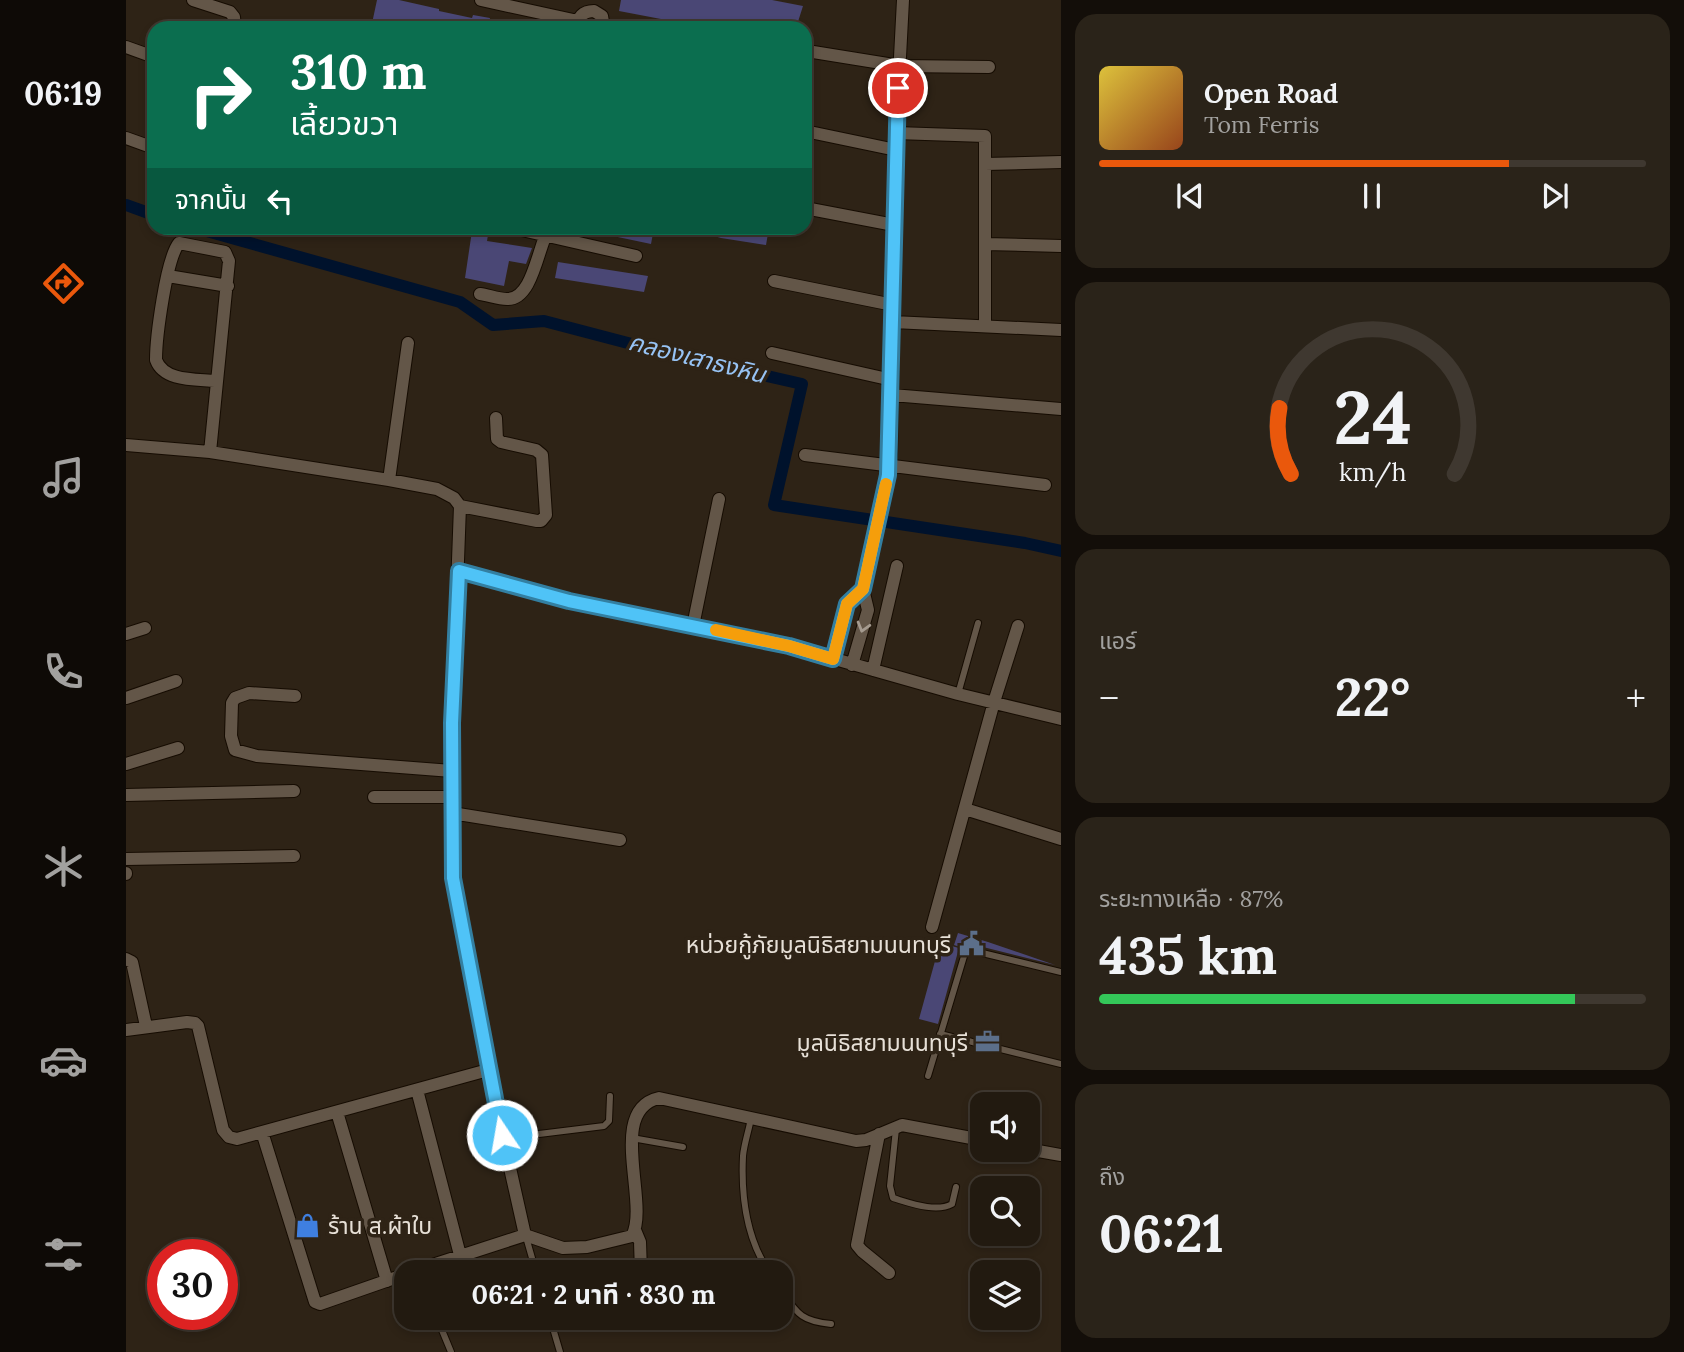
<!DOCTYPE html>
<html lang="th">
<meta charset="utf-8">
<style>
:root{--surface:#221a10;--page:#2a2319;--text:#f1f3f6;--muted:#a2a19f;--line:#3f3830;--accent:#ea580c}
body{margin:0;font-family:Lora,"Noto Sans Thai",serif;background:var(--page);color:var(--text);height:100vh;display:flex;flex-direction:column;font-size:26px;white-space:nowrap}
*{box-sizing:border-box;margin:0}
p{font-size:23px;color:var(--muted)}
.icon{flex:none;width:38px;height:38px;fill:none;stroke:currentColor;stroke-width:2;stroke-linecap:round;stroke-linejoin:round}
.map{position:relative;flex:1;overflow:hidden}
.details{display:flex;flex-direction:column;gap:14px;padding:14px;background:#130e09;width:623px}
.details>*{flex:none}
.guide{position:absolute;left:21px;top:21px;width:665px;height:214px;border-radius:21px;box-shadow:0 4px 10px #0003,0 0 0 2px var(--line);background:#0b6e4f;color:#fff;overflow:hidden}
.buttons{position:absolute;left:844px;top:1092px;display:grid;gap:14px}
.buttons a{display:grid;place-items:center;width:70px;height:70px;border-radius:14px;background:var(--surface);box-shadow:0 4px 10px #0003,0 0 0 2px var(--line);font-size:35px}
.speed{position:absolute;left:21px;top:1239px;display:flex;gap:14px;font-size:35px;font-weight:700;text-align:center}
.speed>*{display:grid;place-content:center;width:91px;height:91px;border-radius:50%;background:var(--surface);box-shadow:0 4px 10px #0003,0 0 0 2px var(--line);line-height:1}
.speed .limit{border:10px solid #d22;background:#fff;color:#111}
.pin{position:absolute;display:grid;place-items:center;width:60px;height:60px;color:#fff;margin:-30px;border:4px solid #fff;border-radius:50%;box-shadow:0 2px 7px #0007}
.me{position:absolute;width:77px;margin:-38px;rotate:348deg;stroke-linejoin:round;filter:drop-shadow(0 0 5px #0008)}
.turn{display:flex;align-items:center;gap:24px;height:147px;padding:0 28px;font-size:32px}
.turn .icon{width:91px;height:91px;stroke-width:2.5}
.turn b{display:block;font-size:49px;line-height:60px}
.then{display:flex;align-items:center;height:66px;padding:0 28px;background:#0003;gap:14px;font-size:26px}
.big{font-size:52px;font-weight:700;line-height:1.1}
.details .card{flex:1;display:flex;flex-direction:column;justify-content:center;gap:10px;min-width:0;padding:0 24px;border-radius:21px;background:var(--page)}
.details .dial{align-items:center;gap:0}
.dial svg{height:182px;overflow:visible;fill:none;stroke:var(--line);stroke-width:7;stroke-linecap:round;text-anchor:middle}
.dial text{fill:var(--text);stroke:none}
.song{display:flex;align-items:center;gap:21px}
.cover{width:84px;height:84px;border-radius:10px;background:linear-gradient(135deg,hsl(50 70% 55%),hsl(20 70% 35%))}
.played{height:7px;border-radius:4px;background:linear-gradient(90deg,var(--accent) 75%,var(--line) 75%)}
.keys{display:flex;justify-content:space-around;direction:ltr}
.heat{display:flex;justify-content:space-between;align-items:center;font-size:38px;direction:ltr}
.charge{height:10px;border-radius:5px;background:linear-gradient(90deg,#34c759 87%,var(--line) 0)}
.trip{position:absolute;left:268px;top:1260px;width:399px;height:70px;border-radius:21px;background:var(--surface);box-shadow:0 4px 10px #0003,0 0 0 2px var(--line);font-weight:700;line-height:70px;text-align:center}
main{display:flex;flex:1;min-height:0}
.dock{display:flex;flex-direction:column;width:126px;justify-content:space-around;align-items:center;background:#0e0a06;color:var(--muted)}
.dock .icon{width:49px;height:49px}
.dock .on{color:var(--accent)}
.dock b{font-size:32px;color:var(--text)}
.map>svg:first-child{display:block}
.lines{fill:none;stroke-linecap:round;stroke-linejoin:round}
.canal{stroke:#00122c;stroke-width:12}
.building{fill:#4a4775}
.service-casing{stroke:#160c02;stroke-width:8}
.minor-casing{stroke:#160c02;stroke-width:14}
.service{stroke:#635648;stroke-width:6}
.minor{stroke:#635648;stroke-width:12}
.oneway{stroke:#a59b90}
.route-casing{stroke:#337fa1;stroke-width:18}
.route{stroke:#4fc3f7;stroke-width:12}
.slow{stroke:#f59e0b;stroke-width:12}
.labels{text-anchor:middle;dominant-baseline:central;stroke-width:7;stroke-linejoin:round;paint-order:stroke}
.poi-label{font-size:23px;fill:#e7e0d7;stroke:#2e2316;text-anchor:end}
.water-label{font-size:24px;font-style:italic;fill:#97c3f4;stroke:#2e2316}
</style>
<main>
<nav class="dock">
<b>06:19</b>
<svg class="icon on" aria-label="directions" viewBox="0 0 24 24"><path d="M12 3l9 9-9 9-9-9zM9 14v-3h6M13 9l2 2-2 2"/></svg>
<svg class="icon" aria-label="music" viewBox="0 0 24 24"><path d="M9 18V5l10-2v13"/><circle cx="6" cy="18" r="3"/><circle cx="16" cy="16" r="3"/></svg>
<svg class="icon" aria-label="phone" viewBox="0 0 24 24"><path d="M5 4h4l2 5-3 2q2 4 5 5l2-3 5 2v4C11 20 4 13 5 4z"/></svg>
<svg class="icon" aria-label="climate" viewBox="0 0 24 24"><path d="M12 3v18M4 7l16 10M4 17L20 7"/></svg>
<svg class="icon" aria-label="car" viewBox="0 0 24 24"><path d="M5 17H2v-5l4-1 3-4h7l3 4 3 1v5h-3M9 17h6M6 11h13"/><circle cx="7" cy="17" r="2"/><circle cx="17" cy="17" r="2"/></svg>
<svg class="icon" aria-label="filters" viewBox="0 0 24 24"><path d="M4 7h16M4 17h16"/><circle cx="9" cy="7" r="2"/><circle cx="15" cy="17" r="2"/></svg>
</nav>
<div class="map">
<svg width="935" height="1352" viewBox="0 0 935 1352">
<rect width="100%" height="100%" fill="#2e2316"/>
<g class="lines">
<path class="canal" d="M0,205L28,215
M70,228L334,302L367,325L418,321L540,353L676,384L648,505L899,543L935,551"/>
</g>
<path class="building" d="M251,0H273L313,9V11L346,18L347,15L364,18L362,28H318L286,20L284,28H245Z
M495,0H646L677,6L670,28H582L493,11Z
M468,228H528L525,244L468,232Z
M574,228H643L640,245L595,238L574,232Z
M346,231L362,235L361,241L406,248L400,264L383,261L378,286L339,278Z
M432,262L522,276L518,292L429,278Z
M832,933L862,942L929,965L849,945L837,948L828,945Z
M814,943L833,948L812,1024L793,1019Z"/>
<g class="lines">
<defs>
<path id="service" d="M832,694L852,623
M814,1034L935,1064
M802,1076L839,953L848,951L935,972
M372,1118L389,1117L394,1129L405,1135L478,1126L483,1121L484,1096
M625,1118C623,1130 618,1144 617,1156C615,1196 621,1239 643,1272
M770,1129L764,1186L767,1198C784,1203 810,1213 826,1204L830,1187
M506,1138L557,1147
M400,1237L410,1272
M654,1289C671,1313 674,1321 705,1324
M311,1318L325,1352
M424,1318L434,1352"/>
<path id="minor" d="M67,0L104,12L108,17L109,28
M355,0L452,21
M479,25L493,28
M452,28C451,17 457,11 468,11L476,16L478,28
M0,47L28,57
M681,51L774,66L863,67
M679,131L770,150
M770,133L859,136V325
M0,138L28,148
M859,164L935,162
M679,208L768,225
M387,228L510,256
M859,244L935,246
M42,276L102,286
M648,281L767,305
M354,294C362,295 372,299 381,299C407,300 412,246 423,228
M767,322L935,330
M646,353L766,380
M766,395L935,409
M0,445L84,452L263,480L311,489L328,498L334,506L326,723L327,878L362,1070L399,1235
M84,452L103,261L99,252L53,243C40,259 30,338 30,360C38,382 71,379 89,381
M679,455L919,485
M263,480L282,343
M334,506L411,521H415L420,515L416,455L410,450L375,442L371,439L370,418
M333,571L395,589L493,612L663,646L832,694L935,719
M737,589L762,475L765,454L770,133L777,0
M567,626L593,499
M0,634L19,628
M707,659L721,604L737,589L742,610L726,665
M747,670L771,566
M169,696L123,693L109,698L106,703L105,736L109,750L131,756L326,771
M0,698L50,681
M0,764L52,748
M0,795L168,791
M248,797H326
M839,809L935,839
M326,813L494,840
M0,859L168,856
M0,873V874
M806,927L868,702L892,626
M0,959L6,962L20,1026
M0,1030L61,1022L69,1023L72,1026L97,1130L103,1137L111,1139L362,1070
M291,1090L334,1255
M211,1112L261,1281
M136,1132L189,1302L194,1304L280,1274
M753,1134L731,1245L736,1251L763,1273
M901,1149L935,1155
M509,1230L514,1242L515,1272
M285,1272L399,1235L437,1248L461,1247L506,1236C524,1203 480,1110 533,1098L730,1141L740,1140L776,1125L856,1140"/>
</defs>
<use href="#service" class="service-casing"/>
<use href="#minor" class="minor-casing"/>
<use href="#service" class="service"/>
<use href="#minor" class="minor"/>
</g>
<defs><path id="oneway-chevron" d="M-2-3.5L2.5 0L-2 3.5" fill="none" stroke-width="1.6" stroke-linecap="round" stroke-linejoin="round" transform="scale(1.75)"/></defs>
<use class="oneway" href="#oneway-chevron" transform="translate(737 627) rotate(106)"/>
<g class="lines">
<defs>
<path id="route" d="M376,1135L327,878L326,723L333,571L443,601L663,646L707,659L721,604L737,589L762,475L772,88"/>
</defs>
<use href="#route" class="route-casing"/>
<use href="#route" class="route"/>
<path class="slow" d="M590,630L663,646L707,659L721,604L737,589L760,484"/>
</g>
<defs>
<symbol id="civic-bare" viewBox="-9 -9 18 18"><path d="M-.6-6.5H3V-4.5H.6V-3L4-1V1h2V6H-6V1h2V-1L-.6-3ZM-1.2 2.5V6h2.4V2.5Z" fill="#5c6f8a" stroke="#2e2316" stroke-width="2.5" paint-order="stroke"/></symbol>
<symbol id="office-bare" viewBox="-9 -9 18 18"><path d="M-6-3h4V-5.5h4V-3h4V5H-6ZM-1-4.5V-3h2v-1.5ZM-6 0V1H6V0Z" fill="#5c6f8a" stroke="#2e2316" stroke-width="2.5" paint-order="stroke"/></symbol>
<symbol id="shop-bare" viewBox="-9 -9 18 18"><path d="M-5-2.5h2.3a2.7 3.5 0 0 1 5.4 0H5L5.5 6h-11ZM-1.5-2.5h3a1.5 2.3 0 0 0-3 0Z" fill="#3f7fe0" stroke="#2e2316" stroke-width="2.5" paint-order="stroke"/></symbol>
</defs>
<g fill-rule="evenodd">
<use href="#civic-bare" x="828" y="926" width="35" height="35"/>
<use href="#office-bare" x="844" y="1024" width="35" height="35"/>
<use href="#shop-bare" x="164" y="1208" width="35" height="35"/>
</g>
<g class="labels">
<g class="poi-label">
<text x="825" y="944">หน่วยกู้ภัยมูลนิธิสยามนนทบุรี</text>
<text x="842" y="1042">มูลนิธิสยามนนทบุรี</text>
<text x="202" y="1225" text-anchor="start">ร้าน ส.ผ้าใบ</text>
</g>
<g class="water-label">
<text transform="translate(571 358) rotate(14)">คลองเสาธงหิน</text>
</g>
</g>
</svg>
<div class="buttons">
<a><svg class="icon" aria-label="sound" viewBox="0 0 24 24"><path d="M4 9h4l5-4v14l-5-4H4zM17 9q2 3 0 6"/></svg></a>
<a><svg class="icon" aria-label="search" viewBox="0 0 24 24"><circle cx="10" cy="10" r="6"/><path d="M15 15l6 6"/></svg></a>
<a><svg class="icon" aria-label="layers" viewBox="0 0 24 24"><path d="M12 4l9 5-9 5-9-5zM3 14l9 5 9-5"/></svg></a>
</div>
<div class="speed"><div class="limit">30</div></div>
<div class="pin" style="left:772px;top:88px;background:#d93025"><svg class="icon" aria-label="arrive" viewBox="0 0 24 24"><path d="M6 21V4h12l-3 4 3 4H6"/></svg></div>
<svg class="me" style="left:376px;top:1135px" viewBox="-20 -20 40 40"><circle r="17" fill="#4fc3f7" stroke="#fff" stroke-width="3"/><path d="M0-11L8 9 0 5-8 9z" fill="#fff"/></svg>
<div class="trip">06:21 · 2 นาที · 830 m</div>
<div class="guide">
<div class="turn"><svg class="icon" aria-label="right" viewBox="0 0 24 24"><path d="M7 20v-9h11M14 6l5 5-5 5"/></svg><div><b>310 m</b>เลี้ยวขวา</div></div>
<div class="then">จากนั้น<svg class="icon" aria-label="left" viewBox="0 0 24 24"><path d="M17 20v-9H6M10 6l-5 5 5 5"/></svg></div>
</div>
</div>
<section class="details">
<div class="card">
<div class="song"><i class="cover"></i><div><b>Open Road</b><p>Tom Ferris</p></div></div>
<div class="played"></div>
<div class="keys"><svg class="icon" aria-label="previous" viewBox="0 0 24 24"><path d="M18 5L8 12l10 7zM5 5v14"/></svg><svg class="icon" aria-label="pause" viewBox="0 0 24 24"><path d="M8 5v14M16 5v14"/></svg><svg class="icon" aria-label="next" viewBox="0 0 24 24"><path d="M6 5l10 7-10 7zM19 5v14"/></svg></div>
</div>
<div class="card dial"><svg viewBox="0 0 100 80">
<path d="M14 69A42 42 0 1 1 86 69"/>
<path d="M14 69A42 42 0 0 1 9 40" stroke="#ea580c"/>
<text x="50" y="56" font-size="32" font-weight="700">24</text>
<text x="50" y="72" font-size="11">km/h</text>
</svg></div>
<div class="card"><p>แอร์</p>
<div class="heat"><a>−</a><b class="big">22°</b><a>+</a></div>
</div>
<div class="card"><p>ระยะทางเหลือ · 87%</p><b class="big">435 km</b><div class="charge"></div></div>
<div class="card"><p>ถึง</p><b class="big">06:21</b></div>
</section>
</main>
